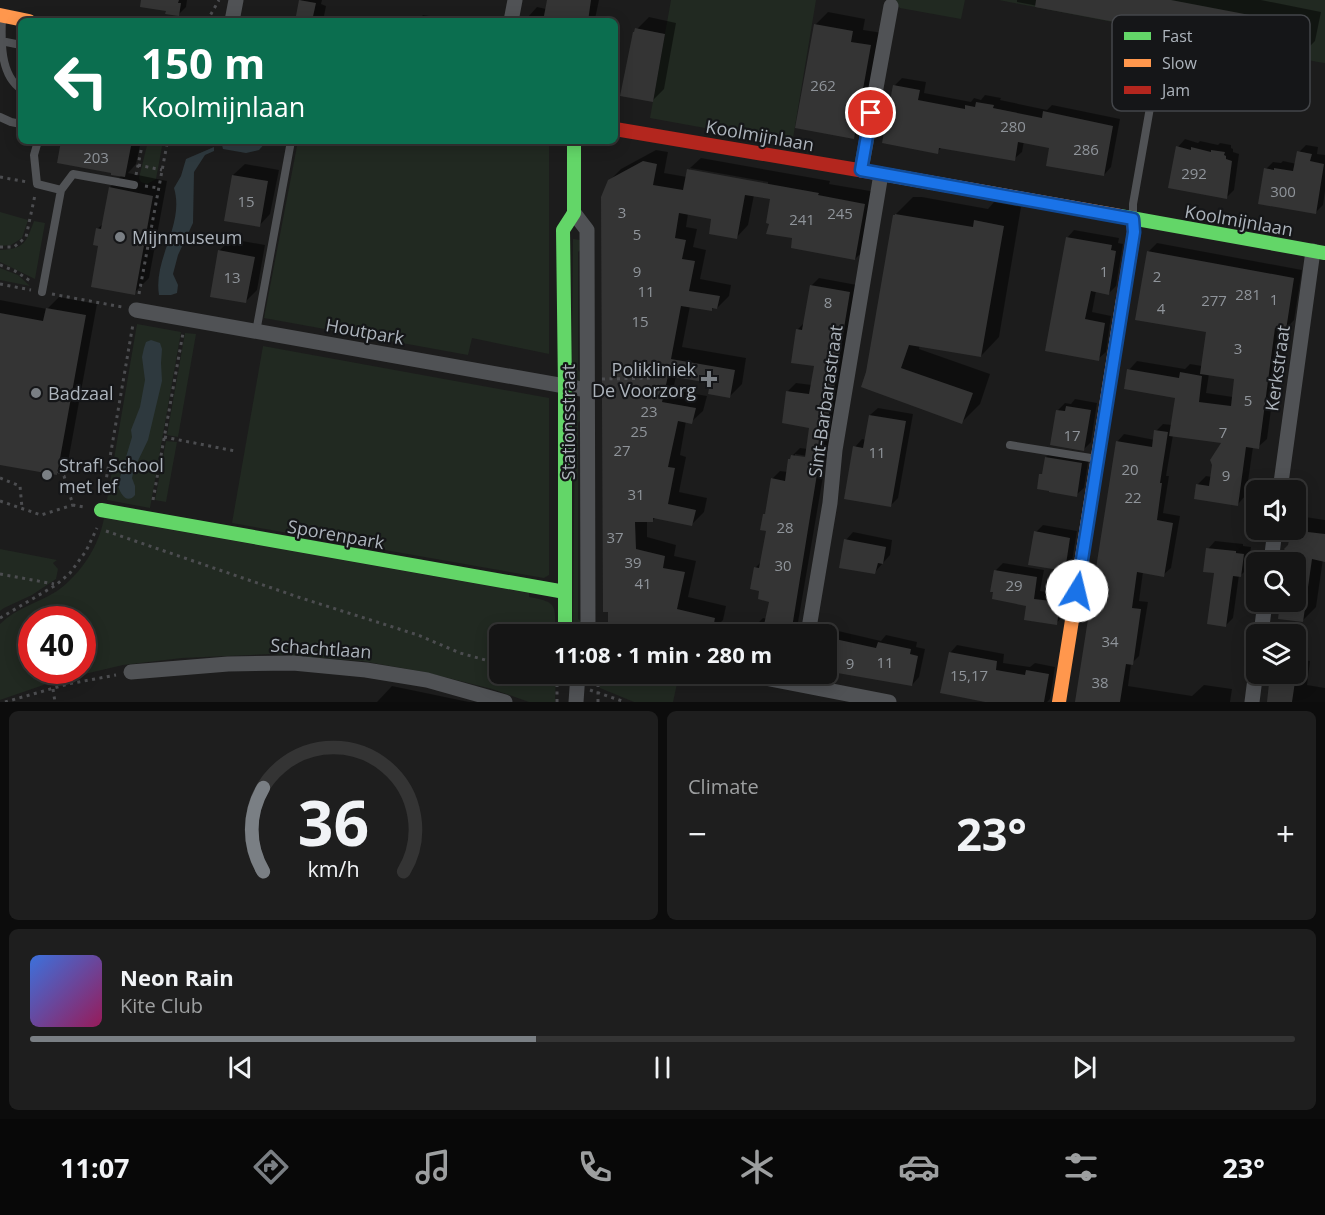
<!DOCTYPE html>
<meta charset="utf-8">
<style>
:root{--surface:#151515;--page:#1e1e1e;--text:#f1f3f6;--muted:#9d9fa0;--line:#343434;--accent:#7a7f84}
body{margin:0;font-family:"Open Sans",sans-serif;background:var(--page);color:var(--text);height:100vh;display:flex;flex-direction:column;font-size:22px;white-space:nowrap}
*{box-sizing:border-box;margin:0}
p{font-size:20px;color:var(--muted)}
.icon{flex:none;width:33px;height:33px;fill:none;stroke:currentColor;stroke-width:2;stroke-linecap:round;stroke-linejoin:round}
.map{position:relative;height:702px;overflow:hidden}
.drawer{display:flex;flex-direction:column;gap:9px;padding:9px;background:#0c0c0c;flex:1}
.drawer>*{flex:none}
.top-card{position:absolute;left:18px;top:18px;width:600px;height:126px;border-radius:9px;box-shadow:0 3px 15px #0003,0 0 0 2px var(--line);background:#0b6e4f;color:#fff;overflow:hidden}
.controls{position:absolute;left:1246px;top:480px;display:grid;gap:12px}
.controls a{display:grid;place-items:center;width:60px;height:60px;border-radius:9px;background:var(--surface);box-shadow:0 3px 15px #0003,0 0 0 2px var(--line);font-size:30px}
.speed{position:absolute;left:18px;top:606px;display:flex;gap:12px;font-size:30px;font-weight:700;text-align:center}
.speed>*{display:grid;place-content:center;width:78px;height:78px;border-radius:50%;background:var(--surface);box-shadow:0 3px 15px #0003,0 0 0 2px var(--line);line-height:1}
.speed .limit{border:9px solid #d22;background:#fff;color:#111}
.pin{position:absolute;display:grid;place-items:center;width:51px;height:51px;color:#fff;margin:-26px;border:3px solid #fff;border-radius:50%;box-shadow:0 2px 6px #0007}
.me{position:absolute;width:66px;margin:-33px;rotate:9deg;stroke-linejoin:round;filter:drop-shadow(0 0 4px #0008)}
.turn{display:flex;align-items:center;gap:21px;height:126px;padding:0 24px;font-size:27px}
.turn .icon{width:78px;height:78px;stroke-width:2.5}
.turn b{display:block;font-size:42px;line-height:51px}
.big{font-size:45px;font-weight:700;line-height:1.1}
.drawer .tile{flex:1;display:flex;flex-direction:column;justify-content:center;gap:9px;min-width:0;padding:0 21px;border-radius:9px;background:var(--page)}
.drawer .dial{align-items:center;gap:0}
.dial svg{height:156px;overflow:visible;fill:none;stroke:var(--line);stroke-width:7;stroke-linecap:round;text-anchor:middle}
.dial text{fill:var(--text);stroke:none}
.song{display:flex;align-items:center;gap:18px}
.cover{width:72px;height:72px;border-radius:9px;background:linear-gradient(135deg,hsl(220 70% 55%),hsl(330 70% 35%))}
.played{height:6px;border-radius:3px;background:linear-gradient(90deg,var(--accent) 40%,var(--line) 40%)}
.keys{display:flex;justify-content:space-around;direction:ltr}
.heat{display:flex;justify-content:space-between;align-items:center;font-size:33px;direction:ltr}
.drawer .tiles{flex:1;display:grid;gap:9px;grid-template-columns:1fr 1fr}
.tile:last-child{grid-column:span 2}
.trip{position:absolute;left:489px;top:624px;width:348px;height:60px;border-radius:9px;background:var(--surface);box-shadow:0 3px 15px #0003,0 0 0 2px var(--line);font-weight:700;line-height:60px;text-align:center}
.tab-bar{display:flex;height:96px;justify-content:space-around;align-items:center;background:#080808;color:var(--muted)}
.tab-bar .icon{width:42px;height:42px}
.tab-bar .active{color:var(--accent)}
.tab-bar b{font-size:27px;color:var(--text)}
.map>svg:first-child{display:block}
.green{fill:#212921;fill-rule:evenodd}
.water{fill:#2e393e}
.shadow{fill:#0007;fill-rule:evenodd}
.building{fill:#343434}
.lines{fill:none;stroke-linecap:round;stroke-linejoin:round}
.path{stroke:#4c4d50;stroke-width:3;stroke-dasharray:3 4.5;stroke-linecap:butt}
.lane{stroke:#505255;stroke-width:8}
.street{stroke:#505255;stroke-width:15}
.fast{stroke:#63d668;stroke-width:14}
.slow{stroke:#ff974d;stroke-width:14}
.jam{stroke:#b3261e;stroke-width:14}
.route-casing{stroke:#114b97;stroke-width:15}
.route{stroke:#1a73e8;stroke-width:10}
.poi-dot{fill:#7a7f84;stroke:#151618;stroke-width:2}
.labels{text-anchor:middle;dominant-baseline:central;stroke-width:4.5;stroke-linejoin:round;paint-order:stroke}
.number-label{font-size:15px;fill:#8f949a}
.street-label{font-size:18px;fill:#adb4bc;stroke:#151618}
.poi-label{font-size:18px;fill:#adb4bc;stroke:#151618;text-anchor:start}
.key{fill:#151618;stroke:#434549;stroke-width:1.5}
.key-label{font-size:16px;fill:#adb4bc}
</style>
<div class="map">
<svg width="1325" height="702" viewBox="0 0 1325 702">
<rect width="100%" height="100%" fill="#1c1c1c"/>
<path class="green" d="M671,0H816L792,144L650,118Z
M894,0H965L961,19L900,8Z
M999,0H1325V63L1318,62Z
M148,141H163L156,179L147,184L141,182L139,178Z
M298,141H549V354L472,338L468,355L264,318Z
M0,212L28,220L22,238L11,245L0,246Z
M34,221L45,223L35,279L0,262V250C25,249 26,242 34,221Z
M573,239L580,240L583,247L578,252V370L583,375L581,380L578,382H572Z
M0,268L18,275L30,286L0,280Z
M137,324L181,332L150,508L107,500Z
M185,333L196,334L178,437L167,435Z
M263,346L549,398V575L544,578L232,523Z
M575,410L581,412L583,418L578,423V619L584,624L582,629L577,632H573Z
M166,441L177,442L166,502L155,500Z
M104,518L529,593V597C559,602 555,606 555,634H500V674H556L555,702H529L492,689L424,672L362,661L271,654L182,658L123,665L55,681L0,700V624C16,608 38,603 57,591C81,574 99,546 104,518ZM32,620H82V670H32Z
M0,549L57,560L53,563L58,569L56,579L32,595L4,608L0,611Z
M600,674H679L673,702H634L600,688Z"/>
<path class="water" d="M228,141H267L259,150L246,153L223,149L222,145Z
M214,147V151L205,155L194,172L193,223L178,255L173,274L178,285L177,293L171,295H159C153,258 185,225 174,188L181,176L186,159Z
M151,340L160,343L162,349L161,363L162,381L148,440L134,469L132,478L135,486V495C127,505 119,493 118,484L132,437L131,430L140,407L145,380L142,357L144,348L146,342Z"/>
<path class="shadow" d="M158,0H187L186,7L178,15L168,10Z
M301,0H322L321,4L326,6L323,21H294L297,19Z
M548,0H599L595,19L606,21H527L528,17L537,7L546,9Z
M1017,0H1261L1321,12L1315,41L1300,56L1017,2Z
M828,12L865,19L863,30L883,33L866,125L853,137L815,25Z
M423,15L436,17L435,21H417Z
M358,16L380,20V21H353Z
M649,17L676,23L664,89L652,101L637,29Z
M902,78L926,82L924,93L971,102L974,98L981,100L985,95L1001,98L1000,100L1047,110L1052,105L1120,119L1111,167L1104,175L1051,147L1024,141L1022,152L1014,159L942,147L937,152L895,85Z
M1185,139L1198,143L1200,141L1218,145L1220,143L1231,145V148L1233,149V152L1239,154L1234,190L1226,198L1178,147Z
M63,141H141L136,164L128,173L167,181L149,278L134,293L100,245L97,229L104,223L110,187L122,175Z
M1306,145L1318,147L1317,154L1325,155V191L1323,205L1315,213L1266,169L1273,162L1281,163L1283,161L1297,164L1299,152Z
M656,150L668,152L664,173L687,177L690,168V171L768,185V182L690,168L701,158L830,181L829,184L876,192L867,247L855,259L794,237L770,222L772,198L754,195L748,225L737,237L713,218L688,214L686,227L697,229L693,247L706,250L700,279L731,285L729,296L717,308L714,307L711,310L690,306L682,347L746,358L742,384L730,396L712,382L676,376L673,390L707,396L703,411L691,422L686,421L680,455L686,457L679,492L707,498L704,512L692,524L656,517L653,520H647V537L676,545L674,556L696,561L688,597L726,606L723,620L711,632L683,624L674,634H645L647,629L640,627L609,181L621,169Z
M245,164L279,170L270,214L259,226L233,175Z
M913,197H922L988,209L994,202L1021,207L999,337L981,356L920,345L919,349L990,374L980,404L962,422L868,372L894,216Z
M1074,230L1119,238L1118,243L1123,244L1116,286L1109,293L1096,291L1092,312L1111,316L1106,352L1098,359L1046,350L1067,238Z
M231,239L265,245L257,290L246,301L219,251Z
M1157,243L1302,270L1294,320L1286,329L1282,328L1267,439L1258,447H1253L1246,495L1238,504L1197,485L1206,476L1212,477L1224,442L1173,435L1166,476H1169L1163,513L1180,516L1171,568L1163,575L1143,572L1139,601L1148,602L1139,656L1131,664L1128,686L1192,696L1204,685L1232,689L1230,702H1076L1117,442L1124,434L1155,440L1156,431L1163,424L1172,425L1177,396L1129,370L1137,361L1185,369L1190,364L1202,366L1208,331L1148,252ZM1209,374L1236,378L1233,397L1206,393Z
M819,278L857,285L840,385L825,465L796,634H753L755,626L763,618L767,619L771,601L761,590L755,568L762,561L768,530L764,515L767,512L772,479L780,471L788,472L792,456L800,448L808,449L811,427L788,391L796,383L812,385L815,365L798,329L805,322L811,286ZM795,454L813,457H795Z
M59,297L97,304L68,462L56,473L0,463V300L47,309Z
M1075,399L1097,403L1091,442L1084,449L1058,410L1065,403L1071,404Z
M878,408L913,414L898,498L891,505L855,447L862,439L866,440L870,415Z
M1054,450L1089,456L1084,488L1076,495L1041,475L1044,472L1046,457Z
M1305,517L1325,520V561L1323,559L1316,607L1303,620L1280,617L1282,602H1296V562H1287L1292,530H1296V526Z
M1043,525L1077,531L1072,561L1064,569L1036,532Z
M853,532L892,540L890,555L875,572L846,540Z
M1215,541L1243,544V546L1251,547L1248,568L1240,576L1239,575L1233,618L1226,625L1216,572L1208,549Z
M1003,563L1044,570L1040,591L1067,595L1064,616L1056,623L1028,605L996,570Z
M834,630L881,641L886,635L917,642L916,647L925,649L919,677L912,685L827,638Z
M957,645L1004,654L1003,663L1030,667L1035,663L1055,667L1050,699L1047,702H995L950,653Z
M1296,659L1310,661L1307,685L1325,688V702H1268L1272,674H1296Z
M392,686L464,701L469,702H377Z"/>
<path class="building" d="M141,0H179L178,3H181L179,16L165,14L166,11L140,7Z
M299,0L316,3L312,21H295Z
M547,0H591L588,21H543Z
M1036,0H1171L1307,26L1301,58L1154,31L1142,27L1035,7Z
M814,24L853,31L851,42L871,45L854,139L795,128Z
M635,28L665,34L653,102L620,96L633,32H634Z
M893,85L920,90L918,100L965,109V105L975,107L976,102L994,105L993,108L1042,118L1043,111L1113,126L1104,176L1046,166L1049,148L1018,142L1015,161L939,148L938,154L882,143Z
M61,141H132L125,177L111,175V173L57,163Z
M1176,146L1191,150V147L1211,152V150L1225,152L1224,155L1226,156V159L1232,161L1227,199L1168,188Z
M1297,151L1312,154L1310,161L1324,164L1316,214L1258,204L1264,168L1274,170V168L1293,171Z
M643,161L657,164L653,185L683,190L687,169L819,193L818,195L865,204L855,260L791,248L792,238L766,234L769,224L766,223L770,199L745,195L737,239L709,234L711,219L679,213L675,238L686,240L682,259L695,261L689,291L720,296L717,309L712,308V311L681,306L671,359L735,370L730,398L708,394L710,383L668,376L662,402L696,408L692,424L678,421L668,467L675,468L668,504L696,510L692,526L653,518V522H635L636,549L665,556L663,568L685,572L677,609L715,618L712,634L676,624L673,634H643L645,630L638,628L639,624H608V612H603L601,197L608,180Z
M232,175L268,181L260,227L224,221Z
M109,187L153,196L135,295L91,287L98,246L93,245L96,228L101,229Z
M895,214L973,227L974,220L1004,226L981,357L909,345L901,368L973,393L962,424L861,387L866,372L893,215H895Z
M1066,237L1112,245L1111,250L1116,251L1109,295L1091,291L1085,319L1105,323L1099,361L1045,351Z
M218,250L255,257L246,303L210,297Z
M1147,251L1294,278L1286,330L1275,328L1259,449L1246,447L1238,506L1194,499L1196,484L1209,486L1212,465L1210,460L1221,443L1169,436L1175,398L1124,389L1127,369L1179,378L1180,372L1202,376L1199,402L1231,406L1234,379L1200,374L1206,332L1135,320Z
M810,285L850,292L833,394L817,474L791,634H762L769,602L758,599L759,591L750,589L754,567L759,568L766,531L760,530L763,514H765L771,478L785,481L788,459H790L791,455L805,457L809,428L782,423L786,391L809,394L814,366L791,363L796,329L802,330Z
M46,308L86,315L57,475L0,465V313L43,321Z
M1066,406L1091,410L1084,451L1050,445L1056,410L1065,411Z
M869,415L906,421L891,507L844,499L853,446L863,448Z
M1154,430L1168,432L1160,483H1162L1157,520L1173,523L1164,577L1137,572L1132,608L1141,609L1133,665L1126,664L1120,702H1075L1116,441L1152,447Z
M1045,457L1082,463L1077,497L1049,492V491L1037,489L1039,474H1042Z
M1291,530L1325,534V562L1312,559L1303,622L1278,619L1280,602H1296V562H1286L1287,553L1284,549L1288,545Z
M1034,531L1070,538L1065,571L1028,565Z
M844,539L886,547L883,564L878,563L875,574L839,568Z
M1206,548L1236,551V553L1244,554L1241,577L1233,576L1226,627L1207,624L1214,573L1203,572Z
M994,570L1037,577L1034,599L1060,602L1057,625L1024,620L1026,606L992,599L993,592H990Z
M826,637L876,648L878,642L911,649L910,654L918,656L912,686L826,671Z
M949,652L997,661L996,670L1025,675L1026,670L1049,674L1044,702H985L940,693Z
M1270,674L1296,675L1292,702H1267Z"/>
<g class="lines">
<path class="path" d="M207,21L219,0
M138,165L162,170
M136,175L143,141
M0,177L27,182
M145,186L158,188
M0,247H14L26,237L35,195
M0,265L15,271L32,282
M0,284L31,290
M52,294L122,307
M139,294L167,144L178,141
M602,379L655,378
M164,437L235,451
M58,471L64,476L73,505L84,507
M0,478L20,486L22,508
M104,492L133,324
M153,500L183,333
M0,501L41,515L73,505
M106,531L301,598L418,635L460,653L500,664
M0,574L54,584
M0,618L56,585L70,573L86,551L97,528
M534,674L564,682
M53,689L55,702
M590,690L625,702
M5,702L68,684L116,675
M557,702V674
M598,702V674"/>
<path class="lane" d="M2,17C1,41 0,75 21,89
M1,41L21,45
M0,117L11,122L21,124
M38,141L34,155L37,184L61,190
M1133,218V204L1160,51
M42,292L61,190L73,174L134,185
M256,332L291,141
M1010,445L1097,459"/>
<path class="street" d="M232,21L236,0
M511,21L515,0
M861,170L891,6
M574,213L587,230L588,630L586,634
M136,310L587,390
M1280,490L1313,251
M1271,562L1275,530
M808,634L830,503L835,450L881,174
M1261,634L1265,602
M131,672L228,664L293,663L366,670L427,680L505,702
M744,674L889,702
M576,702L578,674
M1252,702L1257,663"/>
<path class="fast" d="M1120,216L1325,253
M101,510L565,592
M567,634L565,628V386L563,230L574,213V141"/>
<path class="slow" d="M0,15L29,21
M888,175L1120,216
M1059,702L1123,299"/>
<path class="jam" d="M615,129L888,175
M1123,299L1134,232L1133,219"/>
</g>
<g class="lines">
<defs>
<path id="route" d="M871,113L861,170L1133,219L1134,232L1077,591"/>
</defs>
<use href="#route" class="route-casing"/>
<use href="#route" class="route"/>
</g>
<g class="poi-dot">
<circle cx="120" cy="237" r="6"/>
<path d="M706 370h6v6h6v6h-6v6h-6v-6h-6v-6h6z"/>
<circle cx="36" cy="393" r="6"/>
<circle cx="47" cy="475" r="6"/>
</g>
<g class="labels">
<g class="number-label">
<text x="823" y="85">262</text>
<text x="1013" y="126">280</text>
<text x="1086" y="149">286</text>
<text x="96" y="157">203</text>
<text x="1194" y="173">292</text>
<text x="1283" y="191">300</text>
<text x="246" y="201">15</text>
<text x="622" y="212">3</text>
<text x="840" y="213">245</text>
<text x="802" y="219">241</text>
<text x="637" y="234">5</text>
<text x="637" y="271">9</text>
<text x="1104" y="271">1</text>
<text x="1157" y="276">2</text>
<text x="232" y="277">13</text>
<text x="646" y="291">11</text>
<text x="1248" y="294">281</text>
<text x="1274" y="299">1</text>
<text x="1214" y="300">277</text>
<text x="828" y="302">8</text>
<text x="1161" y="308">4</text>
<text x="640" y="321">15</text>
<text x="1238" y="348">3</text>
<text x="1248" y="400">5</text>
<text x="649" y="411">23</text>
<text x="639" y="431">25</text>
<text x="1223" y="432">7</text>
<text x="1072" y="435">17</text>
<text x="622" y="450">27</text>
<text x="877" y="452">11</text>
<text x="1130" y="469">20</text>
<text x="1226" y="475">9</text>
<text x="636" y="494">31</text>
<text x="1133" y="497">22</text>
<text x="785" y="527">28</text>
<text x="615" y="537">37</text>
<text x="633" y="562">39</text>
<text x="783" y="565">30</text>
<text x="643" y="583">41</text>
<text x="1014" y="585">29</text>
<text x="1110" y="641">34</text>
<text x="885" y="662">11</text>
<text x="850" y="663">9</text>
<text x="969" y="675">15,17</text>
<text x="1100" y="682">38</text>
</g>
<g class="street-label">
<text transform="translate(760 135) rotate(10)">Koolmijnlaan</text>
<text transform="translate(1239 220) rotate(10)">Koolmijnlaan</text>
<text transform="translate(365 331) rotate(10)">Houtpark</text>
<text transform="translate(1277 368) rotate(-82)">Kerkstraat</text>
<text transform="translate(825 401) rotate(-82)">Sint-Barbarastraat</text>
<text transform="translate(568 422) rotate(-90)">Stationsstraat</text>
<text transform="translate(336 534) rotate(10)">Sporenpark</text>
<text transform="translate(321 648) rotate(4)">Schachtlaan</text>
</g>
<g class="poi-label">
<text x="132" y="237">Mijnmuseum</text>
<text x="696" y="369" text-anchor="end">Polikliniek<tspan x="696" dy="21">De Voorzorg</tspan></text>
<text x="48" y="393">Badzaal</text>
<text x="59" y="465">Straf! School<tspan x="59" dy="21">met lef</tspan></text>
</g>
</g>
<rect x="1112" y="15" width="198" height="96" rx="9" class="key"/>
<rect x="1124" y="32" width="27" height="8" fill="#63d668"/>
<rect x="1124" y="59" width="27" height="8" fill="#ff974d"/>
<rect x="1124" y="86" width="27" height="8" fill="#b3261e"/>
<g class="key-label">
<text x="1162" y="42">Fast</text>
<text x="1162" y="69">Slow</text>
<text x="1162" y="96">Jam</text>
</g>
</svg>
<div class="controls">
<a><svg class="icon" aria-label="sound" viewBox="0 0 24 24"><path d="M4 9h4l5-4v14l-5-4H4zM17 9q2 3 0 6"/></svg></a>
<a><svg class="icon" aria-label="search" viewBox="0 0 24 24"><circle cx="10" cy="10" r="6"/><path d="M15 15l6 6"/></svg></a>
<a><svg class="icon" aria-label="layers" viewBox="0 0 24 24"><path d="M12 4l9 5-9 5-9-5zM3 14l9 5 9-5"/></svg></a>
</div>
<div class="speed"><div class="limit">40</div></div>
<div class="pin" style="left:871px;top:113px;background:#d93025"><svg class="icon" aria-label="arrive" viewBox="0 0 24 24"><path d="M6 21V4h12l-3 4 3 4H6"/></svg></div>
<svg class="me" style="left:1077px;top:591px" viewBox="-20 -20 40 40"><circle r="19" fill="#fff"/><path d="M0-13L10 11 0 6-10 11z" fill="#1a73e8"/></svg>
<div class="trip">11:08 · 1 min · 280 m</div>
<div class="top-card">
<div class="turn"><svg class="icon" aria-label="left" viewBox="0 0 24 24"><path d="M17 20v-9H6M10 6l-5 5 5 5"/></svg><div><b>150 m</b>Koolmijnlaan</div></div>
</div>
</div>
<section class="drawer">
<div class="tiles">
<div class="tile dial"><svg viewBox="0 0 100 80">
<path d="M14 69A42 42 0 1 1 86 69"/>
<path d="M14 69A42 42 0 0 1 14 26" stroke="#7a7f84"/>
<text x="50" y="56" font-size="32" font-weight="700">36</text>
<text x="50" y="72" font-size="11">km/h</text>
</svg></div>
<div class="tile"><p>Climate</p>
<div class="heat"><a>−</a><b class="big">23°</b><a>+</a></div>
</div>
<div class="tile">
<div class="song"><i class="cover"></i><div><b>Neon Rain</b><p>Kite Club</p></div></div>
<div class="played"></div>
<div class="keys"><svg class="icon" aria-label="previous" viewBox="0 0 24 24"><path d="M18 5L8 12l10 7zM5 5v14"/></svg><svg class="icon" aria-label="pause" viewBox="0 0 24 24"><path d="M8 5v14M16 5v14"/></svg><svg class="icon" aria-label="next" viewBox="0 0 24 24"><path d="M6 5l10 7-10 7zM19 5v14"/></svg></div>
</div>
</div>
</section>
<nav class="tab-bar">
<b>11:07</b>
<svg class="icon active" aria-label="directions" viewBox="0 0 24 24"><path d="M12 3l9 9-9 9-9-9zM9 14v-3h6M13 9l2 2-2 2"/></svg>
<svg class="icon" aria-label="music" viewBox="0 0 24 24"><path d="M9 18V5l10-2v13"/><circle cx="6" cy="18" r="3"/><circle cx="16" cy="16" r="3"/></svg>
<svg class="icon" aria-label="phone" viewBox="0 0 24 24"><path d="M5 4h4l2 5-3 2q2 4 5 5l2-3 5 2v4C11 20 4 13 5 4z"/></svg>
<svg class="icon" aria-label="climate" viewBox="0 0 24 24"><path d="M12 3v18M4 7l16 10M4 17L20 7"/></svg>
<svg class="icon" aria-label="car" viewBox="0 0 24 24"><path d="M5 17H2v-5l4-1 3-4h7l3 4 3 1v5h-3M9 17h6M6 11h13"/><circle cx="7" cy="17" r="2"/><circle cx="17" cy="17" r="2"/></svg>
<svg class="icon" aria-label="filters" viewBox="0 0 24 24"><path d="M4 7h16M4 17h16"/><circle cx="9" cy="7" r="2"/><circle cx="15" cy="17" r="2"/></svg>
<b>23°</b>
</nav>
